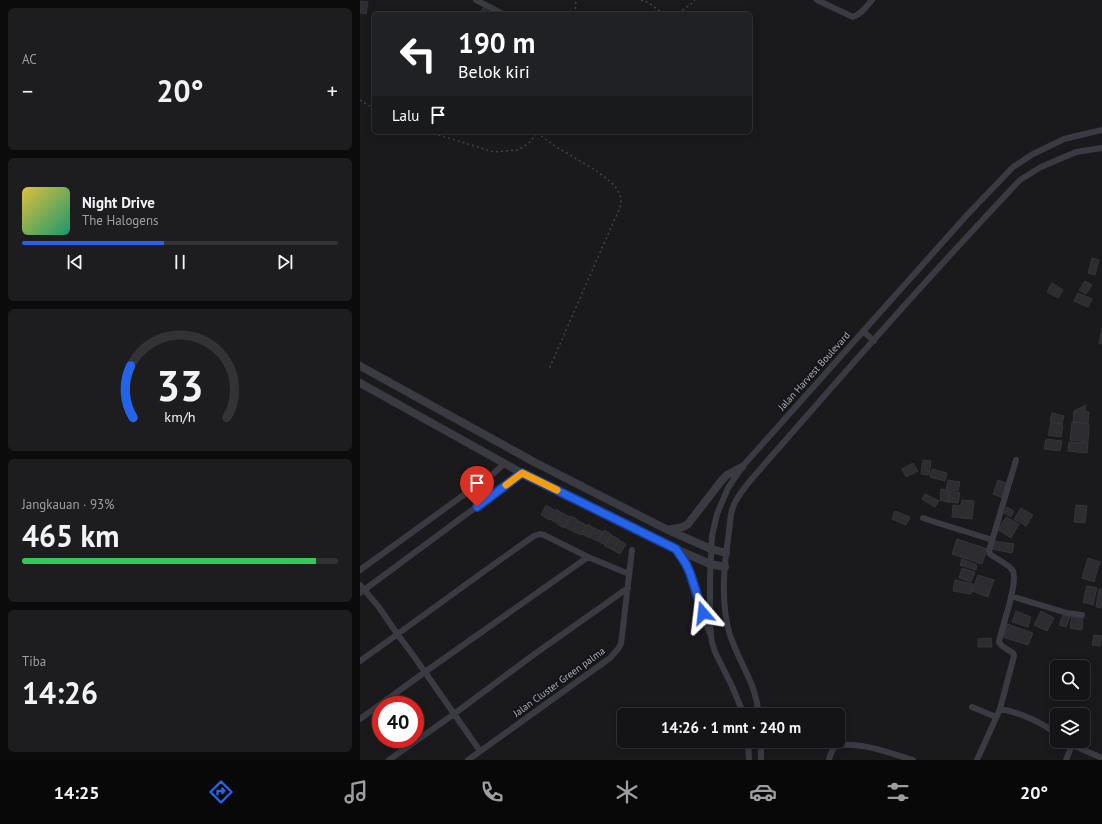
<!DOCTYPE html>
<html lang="id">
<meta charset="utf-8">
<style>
:root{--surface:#141416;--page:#1d1d1f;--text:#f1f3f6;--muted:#9d9ea1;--line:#333335;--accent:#2563eb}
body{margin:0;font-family:"PT Sans",sans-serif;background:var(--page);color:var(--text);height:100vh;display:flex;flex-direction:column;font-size:15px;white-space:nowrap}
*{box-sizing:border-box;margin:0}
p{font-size:13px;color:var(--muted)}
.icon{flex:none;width:22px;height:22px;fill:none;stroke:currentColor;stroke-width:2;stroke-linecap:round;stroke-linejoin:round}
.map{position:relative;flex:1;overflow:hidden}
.details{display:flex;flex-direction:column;gap:8px;padding:8px;background:#0b0b0c;width:360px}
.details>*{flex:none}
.banner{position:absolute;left:12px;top:12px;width:380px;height:122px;border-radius:6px;box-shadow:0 2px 10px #0003,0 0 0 1px var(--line);background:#202124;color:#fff;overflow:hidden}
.fabs{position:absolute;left:690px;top:660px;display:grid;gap:8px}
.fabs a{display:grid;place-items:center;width:40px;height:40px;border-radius:6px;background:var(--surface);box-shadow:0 2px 10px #0003,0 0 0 1px var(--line);font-size:20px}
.speed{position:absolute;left:12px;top:696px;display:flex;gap:8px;font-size:20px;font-weight:700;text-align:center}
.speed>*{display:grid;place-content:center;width:52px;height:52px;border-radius:50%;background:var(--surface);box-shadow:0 2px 10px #0003,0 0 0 1px var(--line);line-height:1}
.speed .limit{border:6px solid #d22;background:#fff;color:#111}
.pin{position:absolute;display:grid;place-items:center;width:34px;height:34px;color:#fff;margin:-41px -17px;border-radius:50% 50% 50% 0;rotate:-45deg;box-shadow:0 0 4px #0007}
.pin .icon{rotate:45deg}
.me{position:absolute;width:44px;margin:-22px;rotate:343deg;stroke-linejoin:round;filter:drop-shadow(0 0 3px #0008)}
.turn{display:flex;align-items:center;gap:14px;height:84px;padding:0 20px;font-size:18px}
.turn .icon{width:52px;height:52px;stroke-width:2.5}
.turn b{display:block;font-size:28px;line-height:34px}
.then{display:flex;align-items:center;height:38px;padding:0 20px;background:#0003;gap:8px;font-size:15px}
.big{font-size:30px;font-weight:600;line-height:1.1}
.details .widget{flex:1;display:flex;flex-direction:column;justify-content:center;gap:6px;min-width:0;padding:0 14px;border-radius:6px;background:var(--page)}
.details .dial{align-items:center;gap:0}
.dial svg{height:104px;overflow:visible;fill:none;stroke:var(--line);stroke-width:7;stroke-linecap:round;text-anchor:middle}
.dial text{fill:var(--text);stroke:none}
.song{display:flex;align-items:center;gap:12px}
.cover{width:48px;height:48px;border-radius:6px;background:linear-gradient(135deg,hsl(50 70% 55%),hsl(160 70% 35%))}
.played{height:4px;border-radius:2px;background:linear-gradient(90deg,var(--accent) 45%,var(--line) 45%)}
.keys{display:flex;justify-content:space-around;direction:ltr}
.heat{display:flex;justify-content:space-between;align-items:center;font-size:22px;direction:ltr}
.charge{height:6px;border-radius:3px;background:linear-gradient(90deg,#34c759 93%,var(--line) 0)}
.trip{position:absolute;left:257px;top:708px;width:228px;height:40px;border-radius:6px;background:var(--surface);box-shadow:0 2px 10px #0003,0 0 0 1px var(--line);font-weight:600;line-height:40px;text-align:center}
.dock{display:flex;height:64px;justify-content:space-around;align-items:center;background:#080809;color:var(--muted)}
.dock .icon{width:28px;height:28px}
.dock .on{color:var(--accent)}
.dock b{font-size:18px;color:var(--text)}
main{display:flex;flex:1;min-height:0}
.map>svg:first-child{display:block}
.building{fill:#2d2d31;stroke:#343439}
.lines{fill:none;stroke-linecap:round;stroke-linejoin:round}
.path{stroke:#404249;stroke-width:1.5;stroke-dasharray:2 3;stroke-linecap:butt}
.minor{stroke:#3a3b42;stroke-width:6}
.tertiary{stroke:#3a3b42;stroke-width:8}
.route-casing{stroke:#184099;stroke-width:10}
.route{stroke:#2563eb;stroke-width:7}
.slow{stroke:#f59e0b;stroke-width:7}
.labels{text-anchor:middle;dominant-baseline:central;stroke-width:4;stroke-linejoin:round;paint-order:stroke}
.street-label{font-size:10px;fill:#abaebd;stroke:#151518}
</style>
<main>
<section class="details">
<div class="widget"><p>AC</p>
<div class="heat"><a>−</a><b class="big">20°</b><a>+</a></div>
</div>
<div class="widget">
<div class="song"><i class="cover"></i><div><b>Night Drive</b><p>The Halogens</p></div></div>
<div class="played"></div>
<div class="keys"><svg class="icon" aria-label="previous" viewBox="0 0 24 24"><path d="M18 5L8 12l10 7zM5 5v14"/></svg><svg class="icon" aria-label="pause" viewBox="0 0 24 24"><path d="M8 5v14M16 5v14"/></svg><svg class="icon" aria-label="next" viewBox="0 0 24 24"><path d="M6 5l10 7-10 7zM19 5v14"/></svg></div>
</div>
<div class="widget dial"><svg viewBox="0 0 100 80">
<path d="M14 69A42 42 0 1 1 86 69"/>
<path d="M14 69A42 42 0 0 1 12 29" stroke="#2563eb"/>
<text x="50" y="56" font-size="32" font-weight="700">33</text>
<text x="50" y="72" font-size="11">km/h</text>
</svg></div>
<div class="widget"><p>Jangkauan · 93%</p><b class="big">465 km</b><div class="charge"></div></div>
<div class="widget"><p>Tiba</p><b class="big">14:26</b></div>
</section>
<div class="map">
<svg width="742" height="760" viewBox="0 0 742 760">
<rect width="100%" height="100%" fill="#1a1a1d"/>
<path class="building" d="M0,1L8,2L6,14L0,13Z
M123,8L133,14H119Z
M732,258L739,260L735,275L728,273Z
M725,281L732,285L726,294L719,290Z
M692,283L703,290L698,298L687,292Z
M718,293L732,299L728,307L714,301Z
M742,328V344L739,343Z
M726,405L725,411L729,412L728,423L713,422L714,411Z
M692,413L704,416L702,424L690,421Z
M691,422L703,425L701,437L688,435Z
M712,422L729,424L728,442L710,440Z
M686,439L702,441L700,451L684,449Z
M709,442L728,443L727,453L708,451Z
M563,460L571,461L569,475L561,474Z
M553,463L558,471L546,477L542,469Z
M572,469L587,473L585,481L570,477Z
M588,480L600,482L598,491L586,489Z
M638,480L648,484L643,498L633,494Z
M581,489L590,491L588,502L580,500Z
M590,491L600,493L598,503L588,502Z
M565,494L579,501L575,507L562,499Z
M602,500L614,501L612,519L592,517L593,505L601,506Z
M186,505L194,510L189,520L181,515Z
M716,505L727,506L725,523L714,522Z
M647,507L654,511L651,517L644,513Z
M661,508L673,515L666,526L654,519Z
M196,509L202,513L196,523L190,519Z
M535,511L550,517L546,525L532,519Z
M203,513L210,517L204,528L197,524Z
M211,516L218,520L212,531L205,527Z
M646,517L659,524L651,538L638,530Z
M219,521L226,525L221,535L213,531Z
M228,524L234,528L229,538L222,534Z
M235,528L242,532L237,541L229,537Z
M244,530L251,534L245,545L238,541Z
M251,535L259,539L253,550L245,546Z
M597,539L627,549L622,564L592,554Z
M259,540L266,544L260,554L253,550Z
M633,541L654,544L652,553L632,549Z
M728,558L740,562L734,582L722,578Z
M602,559L617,565L616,570L600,565Z
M602,568L615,572L611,582L599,578Z
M618,575L634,580L628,597L612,591Z
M595,580L613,584L611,594L593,591Z
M727,586L737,588L733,605L723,602Z
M739,589H742V608L736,607Z
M656,611L671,617L668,627L652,622Z
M681,611L694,618L687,631L674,625Z
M703,615L710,617L706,627L699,625Z
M712,616L723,618L722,630L710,628Z
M647,624L673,633L668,645L643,637Z
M734,635L742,636L740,646L732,645Z
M631,638L632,647H618V639Z"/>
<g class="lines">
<path class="path" d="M281,0L289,3L301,12
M215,14L216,0
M298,14C303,11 307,14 313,13C322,12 329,6 335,0
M0,100L14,109
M69,132L134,152L158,150L168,144L178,132
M178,132C193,152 260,174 261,200C261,208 256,216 253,223L189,369"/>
<path class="minor" d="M116,0L143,14
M457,0L493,17C501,14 506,7 512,0
M503,331L514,341
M563,518C586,526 609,532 632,540
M0,570L134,473L145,463
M0,585L18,606L38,635L53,655L120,751
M0,593L162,473
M651,596L707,613L722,615
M0,661C58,620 115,577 174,536L180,534L184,535L228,557L269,574
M612,707L636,717
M640,709L654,656L653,653L642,646L639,642C642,626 658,584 653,571C650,565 635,558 630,554L629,551L656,460
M384,715L372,686L355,652L352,642L350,631V578L352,536L357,514L368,488L382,467L607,215L653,167L673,154L704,139L742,130
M399,715C398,706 396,697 393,688C386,670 376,653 370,635C360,602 364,565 369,532C370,524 370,515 373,507C376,498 383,490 389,482C478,380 567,278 660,180L681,167L716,152L742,148
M0,719L65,672L228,557
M388,741L389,760
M703,741L742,758
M29,760L94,714L176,653L268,588
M108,760L250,658L258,649L261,644L272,550
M401,760V741
M469,760L470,756L474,747C493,739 533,754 553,760
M617,760L640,709C658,712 683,722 697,735
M706,760L712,745"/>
<path class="tertiary" d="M0,366L176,463L308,530L351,549L366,553
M0,383L167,476L316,549L350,564L365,567
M308,530L323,527L328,524L362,480L367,475L382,467
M316,550C320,555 324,560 326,566C337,586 342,610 350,631"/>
</g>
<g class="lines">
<defs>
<path id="route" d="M117,507L162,473L316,549L326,564L330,573L343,613"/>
</defs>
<use href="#route" class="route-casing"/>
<use href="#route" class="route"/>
<path class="slow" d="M146,485L162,473L197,490"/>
</g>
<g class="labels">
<g class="street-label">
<text transform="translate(454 371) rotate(-48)">Jalan Harvest Boulevard</text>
<text transform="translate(199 682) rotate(-36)">Jalan Cluster Green palma</text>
</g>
</g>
</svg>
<div class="fabs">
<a><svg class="icon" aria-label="search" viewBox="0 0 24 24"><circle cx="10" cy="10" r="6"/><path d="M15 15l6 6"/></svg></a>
<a><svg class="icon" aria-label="layers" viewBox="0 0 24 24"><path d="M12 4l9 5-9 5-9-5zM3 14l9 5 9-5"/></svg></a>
</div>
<div class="speed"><div class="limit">40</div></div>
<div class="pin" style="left:117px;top:507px;background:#d93025"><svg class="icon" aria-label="arrive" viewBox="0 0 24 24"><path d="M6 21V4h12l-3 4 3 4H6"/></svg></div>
<svg class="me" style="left:343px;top:613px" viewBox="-20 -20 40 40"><path d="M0-17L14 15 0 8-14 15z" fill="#2563eb" stroke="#fff" stroke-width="4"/></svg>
<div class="trip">14:26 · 1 mnt · 240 m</div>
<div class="banner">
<div class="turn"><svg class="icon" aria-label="left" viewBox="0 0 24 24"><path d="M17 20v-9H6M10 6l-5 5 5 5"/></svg><div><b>190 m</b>Belok kiri</div></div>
<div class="then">Lalu<svg class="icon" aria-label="arrive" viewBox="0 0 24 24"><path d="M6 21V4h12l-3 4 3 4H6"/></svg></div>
</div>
</div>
</main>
<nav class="dock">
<b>14:25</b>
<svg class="icon on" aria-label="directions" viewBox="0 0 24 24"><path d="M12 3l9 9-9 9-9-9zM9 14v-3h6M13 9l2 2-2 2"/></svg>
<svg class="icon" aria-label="music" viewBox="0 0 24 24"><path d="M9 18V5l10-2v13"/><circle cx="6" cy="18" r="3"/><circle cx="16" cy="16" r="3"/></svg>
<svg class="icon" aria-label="phone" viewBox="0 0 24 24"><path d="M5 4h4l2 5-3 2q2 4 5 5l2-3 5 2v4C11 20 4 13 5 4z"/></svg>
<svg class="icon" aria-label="climate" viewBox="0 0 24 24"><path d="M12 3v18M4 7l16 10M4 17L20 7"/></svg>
<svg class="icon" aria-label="car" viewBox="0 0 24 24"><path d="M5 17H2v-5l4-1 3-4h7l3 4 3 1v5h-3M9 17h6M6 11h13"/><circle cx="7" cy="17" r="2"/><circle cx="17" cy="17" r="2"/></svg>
<svg class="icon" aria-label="filters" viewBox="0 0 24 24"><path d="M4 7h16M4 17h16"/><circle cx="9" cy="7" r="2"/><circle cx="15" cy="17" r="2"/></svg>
<b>20°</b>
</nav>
